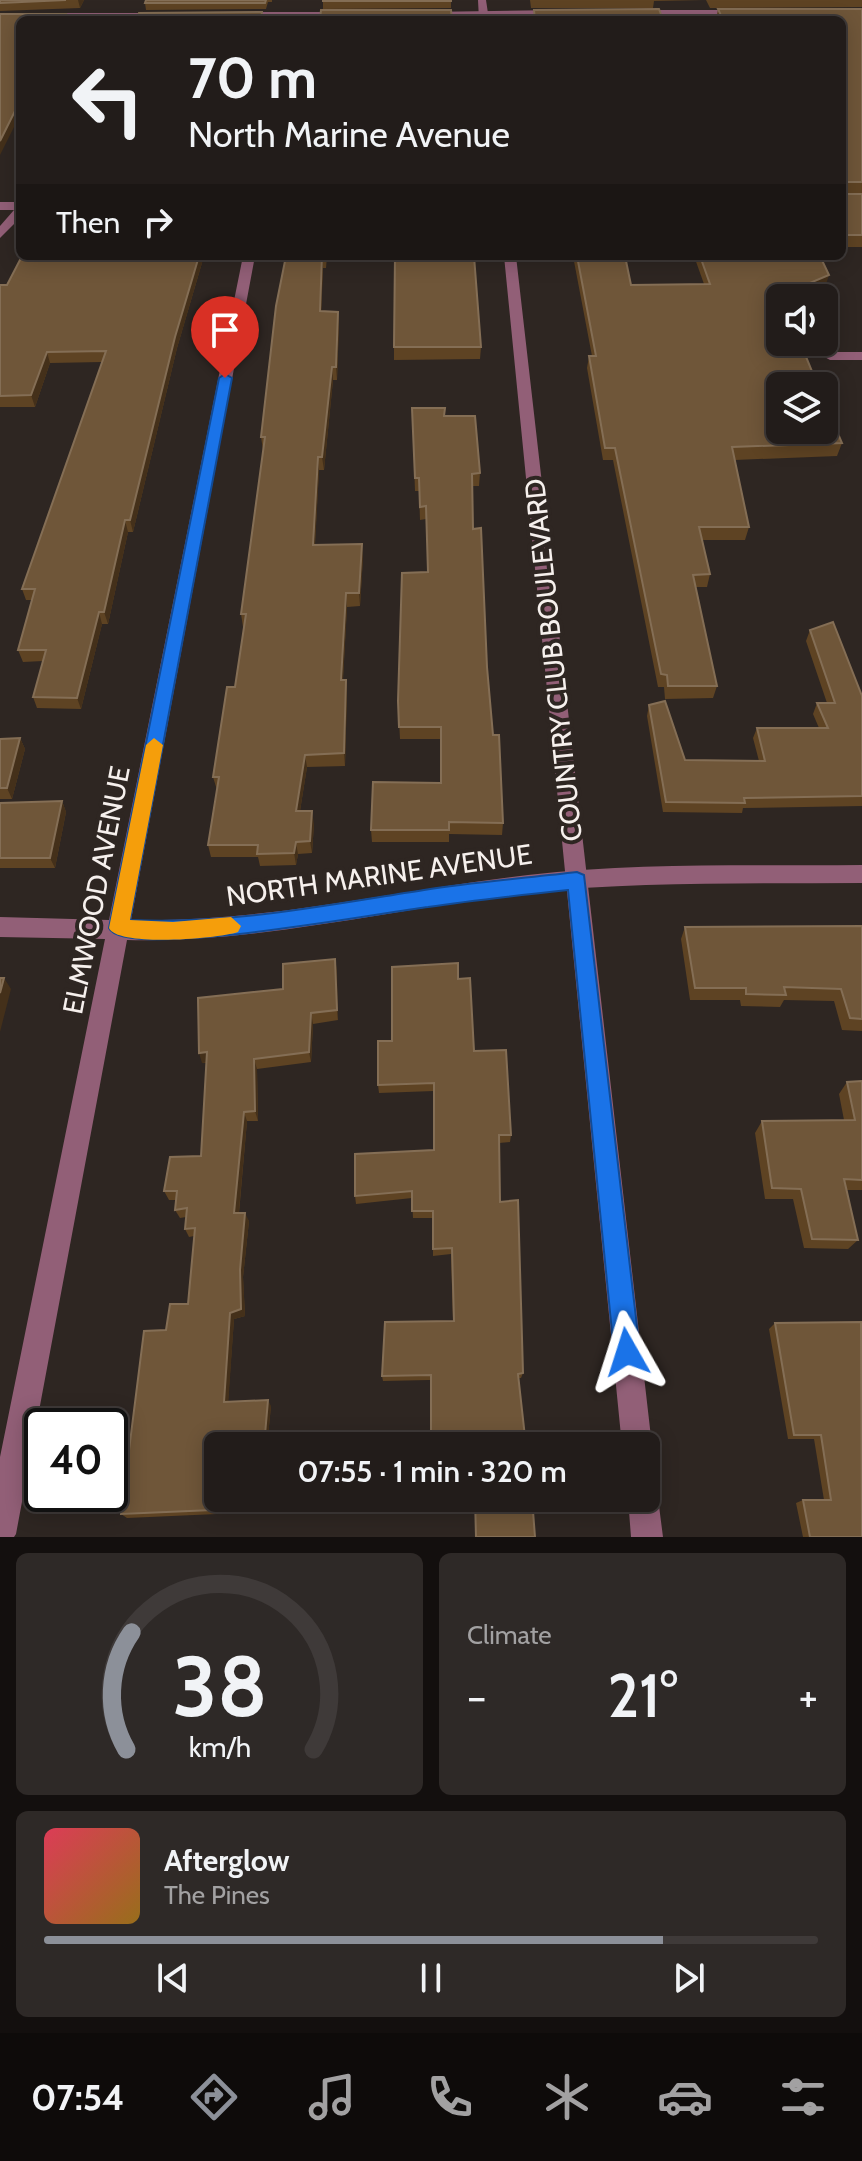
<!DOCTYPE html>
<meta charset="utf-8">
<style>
:root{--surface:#221c1a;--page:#2e2927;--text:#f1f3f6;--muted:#a2a1a2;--line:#3f3a39;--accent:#8c9099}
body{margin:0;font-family:Cabin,sans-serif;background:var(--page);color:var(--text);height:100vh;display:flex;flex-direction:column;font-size:30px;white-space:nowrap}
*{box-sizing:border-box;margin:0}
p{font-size:26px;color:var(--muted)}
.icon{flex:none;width:44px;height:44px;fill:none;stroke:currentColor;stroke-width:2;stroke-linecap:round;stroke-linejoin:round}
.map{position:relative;height:1537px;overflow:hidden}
.sheet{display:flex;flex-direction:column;gap:16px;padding:16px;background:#130f0e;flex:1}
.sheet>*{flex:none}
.hud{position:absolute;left:16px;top:16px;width:830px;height:244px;border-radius:12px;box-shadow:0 4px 20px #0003,0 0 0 2px var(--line);background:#221c1a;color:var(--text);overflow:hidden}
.tools{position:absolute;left:766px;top:284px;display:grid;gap:16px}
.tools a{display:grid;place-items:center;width:72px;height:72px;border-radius:12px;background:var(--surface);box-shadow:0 4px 20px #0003,0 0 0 2px var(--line);font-size:40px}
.speed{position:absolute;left:24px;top:1408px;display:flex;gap:16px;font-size:40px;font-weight:700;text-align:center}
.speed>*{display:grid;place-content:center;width:104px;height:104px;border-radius:50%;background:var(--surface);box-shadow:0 4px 20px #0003,0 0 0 2px var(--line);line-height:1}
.speed .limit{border:4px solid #111;border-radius:12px;background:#fff;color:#111}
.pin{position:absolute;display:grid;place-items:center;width:68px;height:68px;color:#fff;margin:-82px -34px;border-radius:50% 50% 50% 0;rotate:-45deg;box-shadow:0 0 8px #0007}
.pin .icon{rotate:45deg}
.me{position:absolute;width:88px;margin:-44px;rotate:354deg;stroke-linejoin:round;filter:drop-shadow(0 0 6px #0008)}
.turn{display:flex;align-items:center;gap:28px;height:168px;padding:0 40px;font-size:36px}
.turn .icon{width:104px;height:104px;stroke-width:2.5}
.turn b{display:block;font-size:56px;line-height:68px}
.then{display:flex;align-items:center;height:76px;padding:0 40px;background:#0003;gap:16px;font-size:30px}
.big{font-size:60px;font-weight:600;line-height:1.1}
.sheet .widget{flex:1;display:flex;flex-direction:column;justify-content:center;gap:12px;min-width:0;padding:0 28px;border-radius:12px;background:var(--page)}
.sheet .dial{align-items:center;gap:0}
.dial svg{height:208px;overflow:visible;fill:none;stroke:var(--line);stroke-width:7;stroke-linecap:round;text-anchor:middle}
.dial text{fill:var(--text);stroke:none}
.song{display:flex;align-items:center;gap:24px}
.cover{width:96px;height:96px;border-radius:12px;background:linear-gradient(135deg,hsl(350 70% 55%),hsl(40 70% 35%))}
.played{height:8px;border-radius:4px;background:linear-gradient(90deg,var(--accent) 80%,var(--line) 80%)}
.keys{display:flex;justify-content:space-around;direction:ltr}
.heat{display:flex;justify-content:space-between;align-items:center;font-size:44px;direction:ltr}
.sheet .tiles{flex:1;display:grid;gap:16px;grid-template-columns:1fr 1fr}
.widget:last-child{grid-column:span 2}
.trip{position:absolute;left:204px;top:1432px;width:456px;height:80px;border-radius:12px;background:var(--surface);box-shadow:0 4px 20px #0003,0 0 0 2px var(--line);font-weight:600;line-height:80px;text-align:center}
.tabs{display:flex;height:128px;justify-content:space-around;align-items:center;background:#0e0b0a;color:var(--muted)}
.tabs .icon{width:56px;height:56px}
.tabs .current{color:var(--accent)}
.tabs b{font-size:36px;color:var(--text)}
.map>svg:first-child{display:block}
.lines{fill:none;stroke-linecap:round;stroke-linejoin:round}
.minor{fill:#925f77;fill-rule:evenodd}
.tertiary{fill:#925f77;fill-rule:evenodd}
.wall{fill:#5e4323}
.shaded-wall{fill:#44301a}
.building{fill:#6f5639;stroke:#846e55;stroke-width:2}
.route{fill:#1a73e8;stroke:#114b97;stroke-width:2}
.slow{fill:#f59e0b}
.labels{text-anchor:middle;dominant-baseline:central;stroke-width:8;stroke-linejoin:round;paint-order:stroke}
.street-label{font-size:28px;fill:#f6f0ed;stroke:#2e2622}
</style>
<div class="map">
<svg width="862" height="1537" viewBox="0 0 862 1537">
<rect width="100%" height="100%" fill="#2e2622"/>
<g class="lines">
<path class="minor" d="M558,10L561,15L426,18L421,15L426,12Z
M742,10L745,15L634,16L629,13L634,10Z
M346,12L349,17L238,18L233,15L238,12Z
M0,13H162L167,16L162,19H0Z
M0,202H20V218L0,238V226L14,210H0Z
M243,256H255L131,920C265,923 395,890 528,875C639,862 751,866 862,865V883C751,884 639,881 529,893C395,908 263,943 127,940L16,1534L14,1537H0V1457L105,939L0,937V917L109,920Z
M862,352V360H830L823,356L830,352Z"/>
<path class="tertiary" d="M478,0H486L489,20H479Z
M504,256H516L652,1446L646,1457V1446H622Z
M646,1484L654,1487L658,1498L663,1537H631L628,1498H646Z"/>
</g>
<path class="wall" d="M0,0H84L80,8L0,11Z
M146,0H272V2H268L266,9L146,10L145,3Z
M323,0H451V8L323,9Z
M530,0H704L654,1L653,8H531Z
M706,0H862V7L710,8Z
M718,9H862V247H842V20H716Z
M22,256H204L177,348L133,532H128L108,624H102L81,709L37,708L33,697L43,661L23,662L18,650L32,600H26L22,589L102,362L50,363L35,407H0V285H7Z
M286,256H327L326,268H323L321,311L338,312L339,324L337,380H333L324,470H319L315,545L363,557L360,606L347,607L343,680H346L347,693L345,766L307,767L300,811L314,824L312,853L298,854L296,865L260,866L258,857H211L208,845L217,790L213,777L235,687L244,627H243L241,614L263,450L261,437Z
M573,256H625L631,285L704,284L694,256H820L825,287L800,298H780L842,443L837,456L735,460L749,527L745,540H702L710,574L707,587H695L717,686L713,698L665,699L664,687H658L613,460H603L587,368L589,356H592Z
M394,347H481L480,359L394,360Z
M412,408L445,416L480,473L479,486H472L473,529L493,735L503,823L502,835L449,834V842H372L371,830L441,783V739H400L398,701L428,572L426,519L420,520L419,491H415Z
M810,630L862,696V806L743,808L742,813L663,812L647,716L649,705L685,760L759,761L753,738L757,728H819L813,714L817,703H827L806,641Z
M20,738L25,749L12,799H0V739Z
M62,801L66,812L55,868H0V803Z
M862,926V1031L842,1030L834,1001L784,1000L780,1007L741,1006L740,1000H690L681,939L685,927Z
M335,959L338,1020L313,1024L311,1062L257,1069L258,1121H247L239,1213L249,1221L243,1277L245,1316L234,1319L228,1401L271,1406L267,1446H218L217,1514L127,1518L121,1514L166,1330L188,1304L194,1236L189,1237L185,1229L186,1217L180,1218L175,1210L176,1200H169L164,1191L201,1156L206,1063H202L283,989Z
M458,979L474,1051L511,1135L510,1142L499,1143L500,1202L523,1373L521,1378L383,1381L382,1376L453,1321L451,1254L433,1256V1218H413L412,1198L356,1204L355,1196L434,1150V1091L379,1093L378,1085L392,1041Z
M862,1081V1190H846L858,1240L848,1249L804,1248L793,1199H765L755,1133L762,1121L844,1120L839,1094L847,1082Z
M775,1323L862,1537H803L796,1503L803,1500H824L814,1439H788L769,1329Z"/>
<path class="shaded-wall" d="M78,0H84L80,8Z
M20,101V115L0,155V141Z
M199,256H204L177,348L133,532L130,520L175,337Z
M322,256L323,268L321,324L320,311Z
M829,275L825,287L800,298H780L781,295Z
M338,312L339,324L337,380L336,367Z
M47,352L50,363L35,407L31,395Z
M332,367L333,380L324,470L322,457Z
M318,457L319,470L314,558L313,545Z
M125,520L128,532L108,624L104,612Z
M362,544L363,557L360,606L359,593Z
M346,593L347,607L342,693L341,680Z
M99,612L102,624L81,709L77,698Z
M346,680L347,693L345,766L344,753Z
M20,738L25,749L12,799L7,788Z
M305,755L307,767L298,823L296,811Z
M62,801L66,812L55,868L50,858Z
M312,811L314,824L312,853L310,841Z
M296,842L298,854L296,865L294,853Z
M335,959L337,970L338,1020L337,1010Z
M4,978L11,989L0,1032V993Z
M311,1013L313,1024L311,1062L309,1052Z
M207,1052L211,1062L202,1063L199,1053Z
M254,1059L257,1069L258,1121L255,1111Z
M244,1112L247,1121L238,1221L234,1213Z
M245,1213L249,1221L243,1277L245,1316L234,1319L228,1407L224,1402L230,1313L240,1270Z
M268,1400L271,1406L267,1446H264Z
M218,1471V1498H219L217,1514L212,1510Z"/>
<path class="building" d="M0,0H66L0,3Z
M146,0H266L265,3H145Z
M323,0H451V1H323Z
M659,9L663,20H535L534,10Z
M718,9H862V182H843V194H862V235H842V20H723Z
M321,10H451L452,20H320Z
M262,12L261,20H136L139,13Z
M0,14H66L64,20H20V101L0,141Z
M22,256H199L175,337L130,520H125L104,612H99L77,698L33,697L46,650H18L35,589H22L106,351L47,352L31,395L0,396V285H7Z
M286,256H322L320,311L338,312L336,367H332L322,457H318L313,545L362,544L359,593H346L341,680H346L344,753L305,755L296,811H312L310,841L296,842L294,853L257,854L258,845H208L219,777H213L227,687H235L246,614H241L265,437H261L276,306Z
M395,256H474L481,347H394Z
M577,256H625L631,285L710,284L700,256H820L829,275L781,295L782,298H780V342H800L818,386H780V430H824V401L842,443L732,447L749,527H699L710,574L693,575L717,686H668L667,675L661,674L615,448H605L589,356H596Z
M412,408H445L444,416H475L480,473L472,474L473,529L481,528L487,667L493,735H499L503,823L449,822V830H371L373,782L441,783V727H399L398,701L402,573L428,572L426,506L420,507L419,478H415Z
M833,622L862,696V796L744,798L745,803L666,802L649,705L665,701L685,760L765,761L757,728H828L817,703H835L810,630Z
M20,738L7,788H0V739Z
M62,801L50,858H0V803Z
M862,926V1019L850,1018L841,989L784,987L786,995L746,994V988H695L685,927Z
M335,959L337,1010L311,1013L309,1052L254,1059L255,1111L244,1112L234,1213H245L240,1270L241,1309L230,1313L224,1402L268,1400L264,1446H218V1471L212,1510L121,1514L144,1331L166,1330L170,1304H188L195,1228L185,1229L187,1208L175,1210L177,1191H164L170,1157L201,1156L207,1052L199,1053L198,998L283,989V964Z
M458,963V979L470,978L474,1051L506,1050L511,1135H499L500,1202L518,1200L523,1373L518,1374L526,1446H431V1375L382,1376L385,1322L454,1321L452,1248L433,1249V1211H412V1191L355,1196V1154L434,1150V1083L378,1085V1041H392V967Z
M0,978H4L0,993Z
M862,1081V1180L844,1179L858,1240L812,1239L801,1189L772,1188L762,1121L855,1120L847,1082Z
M861,1322L862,1537H810L803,1500H831L821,1435H794L775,1323Z
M475,1498H532L535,1537H476Z"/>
<path class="route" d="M225,374L232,378L130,920C229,925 327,905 424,890C474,882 526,878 577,872L584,875L640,1352L636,1361L627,1365L618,1361L614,1352L568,890C521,895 474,900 428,907C386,912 124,961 109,928L219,378Z"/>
<path class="slow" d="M154,738L163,745L130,920L173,922L231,917L241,926L238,932C218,939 117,947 109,928L146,745Z"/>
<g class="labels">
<g class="street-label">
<text transform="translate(553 660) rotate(-96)">COUNTRY CLUB BOULEVARD</text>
<text transform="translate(379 875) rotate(-8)">NORTH MARINE AVENUE</text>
<text transform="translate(96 890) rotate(-79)">ELMWOOD AVENUE</text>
</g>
</g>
</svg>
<div class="tools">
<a><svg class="icon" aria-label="sound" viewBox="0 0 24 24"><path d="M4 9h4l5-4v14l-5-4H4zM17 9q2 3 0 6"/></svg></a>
<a><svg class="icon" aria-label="layers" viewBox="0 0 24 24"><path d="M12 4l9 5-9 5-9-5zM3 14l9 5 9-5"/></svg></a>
</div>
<div class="speed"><div class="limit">40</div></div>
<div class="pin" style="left:225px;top:378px;background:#d93025"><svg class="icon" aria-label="arrive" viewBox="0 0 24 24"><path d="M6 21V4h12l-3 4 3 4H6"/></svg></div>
<svg class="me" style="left:627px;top:1352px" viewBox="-20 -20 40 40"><path d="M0-17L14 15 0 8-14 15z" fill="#1a73e8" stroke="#fff" stroke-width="4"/></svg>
<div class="trip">07:55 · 1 min · 320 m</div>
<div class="hud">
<div class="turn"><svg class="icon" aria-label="left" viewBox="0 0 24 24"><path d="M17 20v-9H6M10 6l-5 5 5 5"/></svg><div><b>70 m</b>North Marine Avenue</div></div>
<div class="then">Then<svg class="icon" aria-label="right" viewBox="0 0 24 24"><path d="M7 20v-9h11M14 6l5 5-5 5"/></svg></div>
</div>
</div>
<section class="sheet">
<div class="tiles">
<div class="widget dial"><svg viewBox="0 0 100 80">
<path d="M14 69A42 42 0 1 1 86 69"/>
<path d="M14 69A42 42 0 0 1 16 24" stroke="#8c9099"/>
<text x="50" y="56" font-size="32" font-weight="700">38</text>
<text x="50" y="72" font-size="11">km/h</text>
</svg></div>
<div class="widget"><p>Climate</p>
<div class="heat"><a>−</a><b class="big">21°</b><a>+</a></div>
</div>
<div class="widget">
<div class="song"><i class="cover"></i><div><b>Afterglow</b><p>The Pines</p></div></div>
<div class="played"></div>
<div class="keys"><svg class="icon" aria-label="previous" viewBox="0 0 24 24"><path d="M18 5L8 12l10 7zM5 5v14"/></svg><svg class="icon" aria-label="pause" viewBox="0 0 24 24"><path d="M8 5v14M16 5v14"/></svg><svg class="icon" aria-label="next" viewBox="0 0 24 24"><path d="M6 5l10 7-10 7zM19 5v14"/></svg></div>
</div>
</div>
</section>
<nav class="tabs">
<b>07:54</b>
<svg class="icon current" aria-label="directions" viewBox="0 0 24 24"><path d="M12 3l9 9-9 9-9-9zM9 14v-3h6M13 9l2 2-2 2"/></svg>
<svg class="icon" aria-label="music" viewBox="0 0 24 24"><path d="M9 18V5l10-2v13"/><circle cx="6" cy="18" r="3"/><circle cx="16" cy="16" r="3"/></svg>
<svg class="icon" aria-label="phone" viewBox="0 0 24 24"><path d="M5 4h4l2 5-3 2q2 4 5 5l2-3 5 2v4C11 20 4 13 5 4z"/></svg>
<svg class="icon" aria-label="climate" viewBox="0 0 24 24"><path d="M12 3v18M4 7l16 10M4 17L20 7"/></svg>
<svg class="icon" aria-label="car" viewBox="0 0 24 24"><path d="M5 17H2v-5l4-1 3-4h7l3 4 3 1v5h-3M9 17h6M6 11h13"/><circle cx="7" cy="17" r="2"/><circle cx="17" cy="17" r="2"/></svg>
<svg class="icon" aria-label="filters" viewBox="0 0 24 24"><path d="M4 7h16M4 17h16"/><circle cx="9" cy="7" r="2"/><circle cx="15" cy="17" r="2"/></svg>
</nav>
